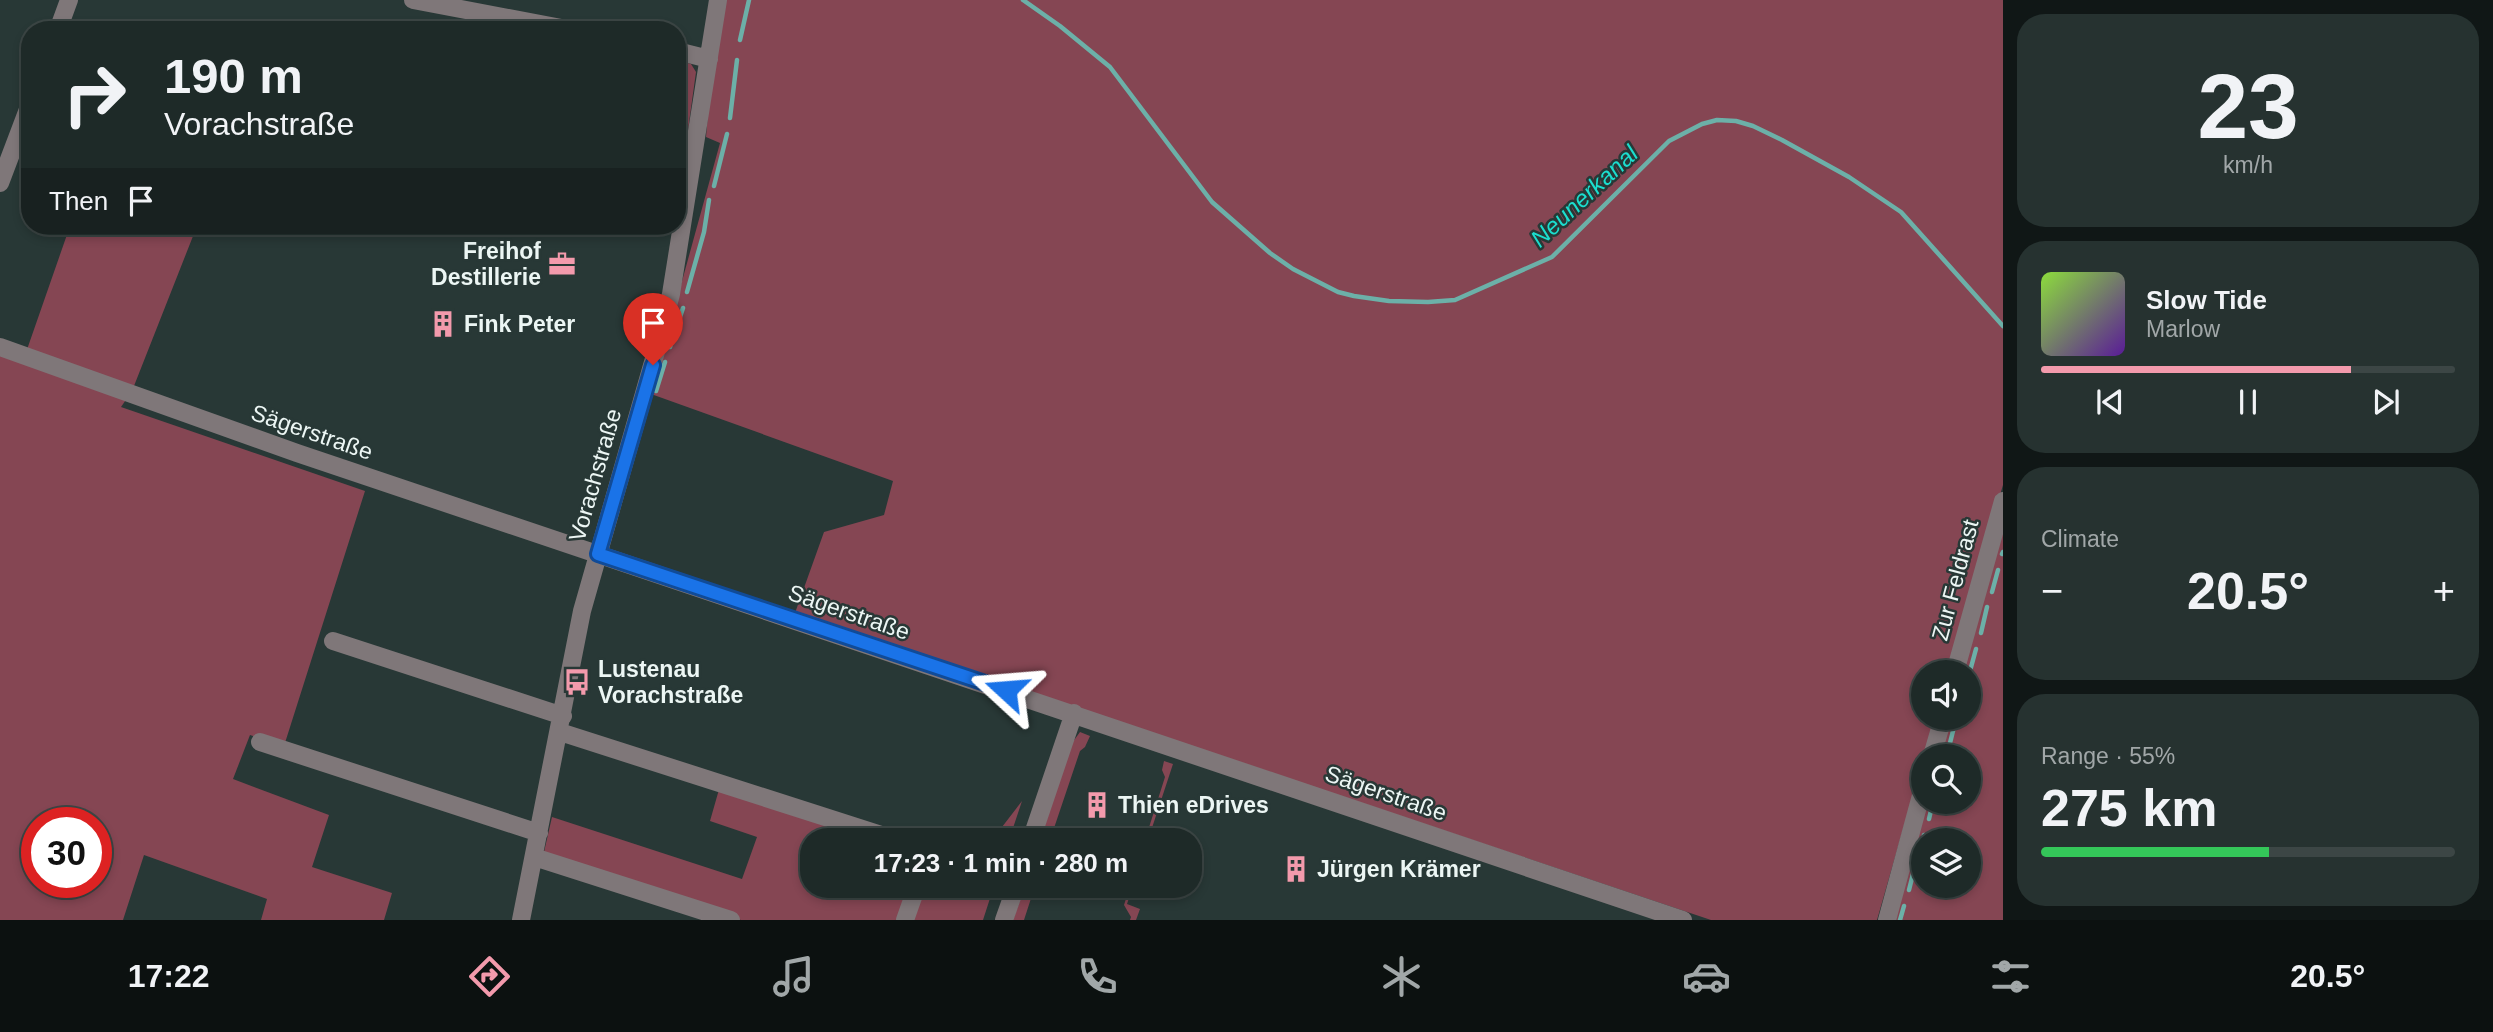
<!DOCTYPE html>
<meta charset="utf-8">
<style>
:root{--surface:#1e2a28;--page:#263230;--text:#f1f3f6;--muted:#a1a7a8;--line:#3c4645;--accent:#f39aac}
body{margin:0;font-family:Helvetica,sans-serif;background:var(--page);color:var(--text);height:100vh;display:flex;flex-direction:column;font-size:26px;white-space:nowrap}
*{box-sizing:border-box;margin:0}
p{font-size:23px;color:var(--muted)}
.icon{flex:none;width:38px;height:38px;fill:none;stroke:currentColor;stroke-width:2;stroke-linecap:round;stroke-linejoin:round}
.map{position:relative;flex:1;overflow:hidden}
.side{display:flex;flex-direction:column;gap:14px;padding:14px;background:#101716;width:490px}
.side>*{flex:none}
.guide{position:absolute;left:21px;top:21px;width:665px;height:214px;border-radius:28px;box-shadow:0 4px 10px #0003,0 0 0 2px var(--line);background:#1e2a28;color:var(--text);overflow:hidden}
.tools{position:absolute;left:1911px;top:660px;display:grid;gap:14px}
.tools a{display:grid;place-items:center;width:70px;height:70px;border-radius:50%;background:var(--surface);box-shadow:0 4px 10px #0003,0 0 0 2px var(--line);font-size:35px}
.speed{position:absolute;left:21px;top:807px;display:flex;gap:14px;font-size:35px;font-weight:700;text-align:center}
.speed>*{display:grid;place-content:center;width:91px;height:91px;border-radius:50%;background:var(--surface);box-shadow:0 4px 10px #0003,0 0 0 2px var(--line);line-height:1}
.speed .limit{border:10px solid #d22;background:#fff;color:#111}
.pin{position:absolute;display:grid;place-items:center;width:60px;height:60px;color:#fff;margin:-72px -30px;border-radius:50% 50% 50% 0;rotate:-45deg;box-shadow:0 0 7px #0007}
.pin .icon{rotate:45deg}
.me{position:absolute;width:77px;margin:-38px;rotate:289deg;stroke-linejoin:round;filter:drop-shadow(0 0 5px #0008)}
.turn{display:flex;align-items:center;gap:24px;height:147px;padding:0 28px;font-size:32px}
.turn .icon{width:91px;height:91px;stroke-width:2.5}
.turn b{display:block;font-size:49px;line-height:60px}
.then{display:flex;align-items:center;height:66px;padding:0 28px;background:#0003;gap:14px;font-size:26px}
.big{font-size:52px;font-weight:600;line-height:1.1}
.side .card{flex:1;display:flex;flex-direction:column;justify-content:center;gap:10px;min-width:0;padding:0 24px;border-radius:28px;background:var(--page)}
.side .dial{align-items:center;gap:0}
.dial b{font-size:91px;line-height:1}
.song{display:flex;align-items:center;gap:21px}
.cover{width:84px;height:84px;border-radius:10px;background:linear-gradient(135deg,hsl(90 70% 55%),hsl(270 70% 35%))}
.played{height:7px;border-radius:4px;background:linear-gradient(90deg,var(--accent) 75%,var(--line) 75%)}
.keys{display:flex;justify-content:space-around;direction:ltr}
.heat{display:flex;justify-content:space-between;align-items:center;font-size:38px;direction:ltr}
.charge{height:10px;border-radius:5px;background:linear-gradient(90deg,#34c759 55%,var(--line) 0)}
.trip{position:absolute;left:800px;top:828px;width:402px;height:70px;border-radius:28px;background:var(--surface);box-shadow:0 4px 10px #0003,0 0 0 2px var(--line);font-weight:600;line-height:70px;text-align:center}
.tabs{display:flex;height:112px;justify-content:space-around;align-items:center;background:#0c1110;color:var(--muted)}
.tabs .icon{width:49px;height:49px}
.tabs .selected{color:var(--accent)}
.tabs b{font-size:32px;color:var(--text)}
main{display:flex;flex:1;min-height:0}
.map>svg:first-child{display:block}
.green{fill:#854653;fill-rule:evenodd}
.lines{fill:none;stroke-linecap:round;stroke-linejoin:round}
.stream{stroke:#6cb0a8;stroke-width:4.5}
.minor{stroke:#7f7779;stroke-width:18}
.route-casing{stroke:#114b97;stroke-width:18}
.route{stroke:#1a73e8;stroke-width:12}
.labels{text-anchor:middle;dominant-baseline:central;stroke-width:5;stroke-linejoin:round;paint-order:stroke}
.poi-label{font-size:23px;font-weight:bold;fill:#ecf6f4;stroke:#283836;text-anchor:start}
.street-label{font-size:23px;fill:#ecf6f4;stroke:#283836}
.water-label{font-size:24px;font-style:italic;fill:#1bdece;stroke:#283836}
</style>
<main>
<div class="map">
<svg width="2003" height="920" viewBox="0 0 2003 920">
<rect width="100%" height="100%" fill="#283836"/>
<path class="green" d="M723,0H2003V485L1948,672H1923V718H1935L1877,920H1711L795,613L824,532L884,515L893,481L651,394L720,143L706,137L712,67Z
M677,60L691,64L696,72L682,173L677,172Z
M70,226H197L132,391L121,407L365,491L284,746L250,735L233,779L329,815L312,867L392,893L384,920H261L267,899L144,855L123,920H0V354L23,361ZM37,822H96V882H37Z
M2003,519V920H1894L1926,802H1969V756H1938L1948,718H1969V672H1960ZM1923,840H1969V886H1923Z
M1080,732L1090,736L1085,747L1080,751L1050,840H1040L1072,743Z
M1164,761L1173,764L1148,840H1145L1165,777L1162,770Z
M722,779L911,840H812V886H994L983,920H741L544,852L552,817L742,879L757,837L710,821Z
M1022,801L1009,840H992Z
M1025,886H1035L1024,920H1013Z
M1130,886H1133L1127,904L1140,909L1136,920H1130L1131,917L1124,905Z"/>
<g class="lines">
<path class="stream" d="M1023,0L1060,26L1110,67L1212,202L1270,253L1293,269L1338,292L1354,296L1389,301L1428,302L1455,300L1552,257L1669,141L1702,124L1717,120L1736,121L1753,126L1782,140L1849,177L1901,212L2003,326
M740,40L749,0
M730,118L737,60
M714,186L727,134
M687,292L704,232L709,200
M670,347L683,308
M656,391L665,362
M2002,554L2003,552
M1992,592L1998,570
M1981,633L1987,607
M1970,671L1976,649
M1949,747L1954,727
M1929,819L1933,802
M1919,854L1924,835
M1909,890L1914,870
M1900,920L1904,906"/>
<path class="minor" d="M413,0L572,30
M58,30L69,0
M677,51L709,59
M0,183L30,104
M0,347L297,453L1683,920
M333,641L563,716
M1955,672L2003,501
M560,732L897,840
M260,742L539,833
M1932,756L1943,718
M1031,840L1074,713
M534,857L731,920
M521,920L582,611L659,341L671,294L718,0
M905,920L917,886
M1004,920L1016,886
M1887,920L1923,788"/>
</g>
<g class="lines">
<defs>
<path id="route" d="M653,365L598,554L1006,690"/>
</defs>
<use href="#route" class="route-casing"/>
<use href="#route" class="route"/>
</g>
<defs>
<symbol id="office-bare" viewBox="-9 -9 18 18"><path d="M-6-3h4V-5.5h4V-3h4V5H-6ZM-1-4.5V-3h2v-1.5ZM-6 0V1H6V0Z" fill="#f39aac" stroke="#283836" stroke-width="2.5" paint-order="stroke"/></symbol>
<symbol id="building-bare" viewBox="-9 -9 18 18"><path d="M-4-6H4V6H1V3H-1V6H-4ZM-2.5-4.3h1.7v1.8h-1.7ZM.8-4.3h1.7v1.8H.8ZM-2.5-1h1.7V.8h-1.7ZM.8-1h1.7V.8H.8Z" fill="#f39aac" stroke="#283836" stroke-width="2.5" paint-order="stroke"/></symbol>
<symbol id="bus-bare" viewBox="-9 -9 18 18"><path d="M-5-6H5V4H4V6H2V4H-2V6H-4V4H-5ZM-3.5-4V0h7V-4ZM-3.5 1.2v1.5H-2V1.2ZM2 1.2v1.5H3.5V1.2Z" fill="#f39aac" stroke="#283836" stroke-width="2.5" paint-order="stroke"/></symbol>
</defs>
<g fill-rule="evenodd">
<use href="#office-bare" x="543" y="245" width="38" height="38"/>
<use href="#building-bare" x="424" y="305" width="38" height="38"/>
<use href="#bus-bare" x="558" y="663" width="38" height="38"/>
<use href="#building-bare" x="1078" y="786" width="38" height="38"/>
<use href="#building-bare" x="1277" y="850" width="38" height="38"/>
</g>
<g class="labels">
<g class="poi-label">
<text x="541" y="251" text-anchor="end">Freihof<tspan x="541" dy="26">Destillerie</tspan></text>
<text x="464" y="324">Fink Peter</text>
<text x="598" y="669">Lustenau<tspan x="598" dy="26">Vorachstraße</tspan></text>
<text x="1118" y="805">Thien eDrives</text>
<text x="1317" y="869">Jürgen Krämer</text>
</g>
<g class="street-label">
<text transform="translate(312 432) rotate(19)">Sägerstraße</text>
<text transform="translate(595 475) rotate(-74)">Vorachstraße</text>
<text transform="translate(1955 580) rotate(-75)">Zur Feldrast</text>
<text transform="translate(849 612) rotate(19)">Sägerstraße</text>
<text transform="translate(1386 793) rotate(19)">Sägerstraße</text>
</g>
<g class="water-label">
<text transform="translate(1584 196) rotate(-43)">Neunerkanal</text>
</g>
</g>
</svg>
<div class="tools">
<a><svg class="icon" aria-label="sound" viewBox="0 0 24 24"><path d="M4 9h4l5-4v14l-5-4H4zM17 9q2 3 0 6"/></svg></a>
<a><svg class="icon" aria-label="search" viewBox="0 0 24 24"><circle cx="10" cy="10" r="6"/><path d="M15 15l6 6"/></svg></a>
<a><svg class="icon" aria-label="layers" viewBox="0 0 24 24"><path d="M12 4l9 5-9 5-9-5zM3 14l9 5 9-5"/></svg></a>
</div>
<div class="speed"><div class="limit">30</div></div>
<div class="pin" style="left:653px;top:365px;background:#d93025"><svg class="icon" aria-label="arrive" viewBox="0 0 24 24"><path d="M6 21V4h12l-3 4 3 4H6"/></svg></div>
<svg class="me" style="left:1006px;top:690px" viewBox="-20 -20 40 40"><path d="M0-17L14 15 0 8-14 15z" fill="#1a73e8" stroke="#fff" stroke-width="4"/></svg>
<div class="trip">17:23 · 1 min · 280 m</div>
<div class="guide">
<div class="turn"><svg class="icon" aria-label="right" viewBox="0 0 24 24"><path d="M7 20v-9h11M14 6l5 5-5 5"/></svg><div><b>190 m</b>Vorachstraße</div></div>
<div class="then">Then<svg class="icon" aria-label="arrive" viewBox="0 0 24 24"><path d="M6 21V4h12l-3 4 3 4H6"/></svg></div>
</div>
</div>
<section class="side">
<div class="card dial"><b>23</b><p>km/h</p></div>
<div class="card">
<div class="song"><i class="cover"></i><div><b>Slow Tide</b><p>Marlow</p></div></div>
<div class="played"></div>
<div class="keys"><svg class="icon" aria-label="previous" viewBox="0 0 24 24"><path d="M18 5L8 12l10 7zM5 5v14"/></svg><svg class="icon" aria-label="pause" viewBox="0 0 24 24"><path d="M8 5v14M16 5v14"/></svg><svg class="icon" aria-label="next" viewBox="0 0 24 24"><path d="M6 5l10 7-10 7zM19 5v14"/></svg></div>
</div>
<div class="card"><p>Climate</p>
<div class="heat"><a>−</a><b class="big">20.5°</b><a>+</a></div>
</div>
<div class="card"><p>Range · 55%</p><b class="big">275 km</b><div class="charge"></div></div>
</section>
</main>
<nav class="tabs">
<b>17:22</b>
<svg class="icon selected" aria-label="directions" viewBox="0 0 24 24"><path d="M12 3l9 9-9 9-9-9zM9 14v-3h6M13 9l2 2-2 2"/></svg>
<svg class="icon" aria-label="music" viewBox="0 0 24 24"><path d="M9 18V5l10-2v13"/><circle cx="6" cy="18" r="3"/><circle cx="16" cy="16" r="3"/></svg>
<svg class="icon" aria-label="phone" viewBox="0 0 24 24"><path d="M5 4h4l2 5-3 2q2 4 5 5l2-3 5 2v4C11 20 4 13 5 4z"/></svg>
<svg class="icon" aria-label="climate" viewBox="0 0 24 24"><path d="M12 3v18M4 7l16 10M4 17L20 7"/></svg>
<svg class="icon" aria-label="car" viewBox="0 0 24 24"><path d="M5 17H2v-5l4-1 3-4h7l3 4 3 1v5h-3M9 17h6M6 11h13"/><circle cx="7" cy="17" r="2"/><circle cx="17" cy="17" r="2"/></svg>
<svg class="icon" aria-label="filters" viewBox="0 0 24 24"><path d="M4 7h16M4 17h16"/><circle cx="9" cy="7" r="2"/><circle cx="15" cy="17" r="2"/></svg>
<b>20.5°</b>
</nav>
